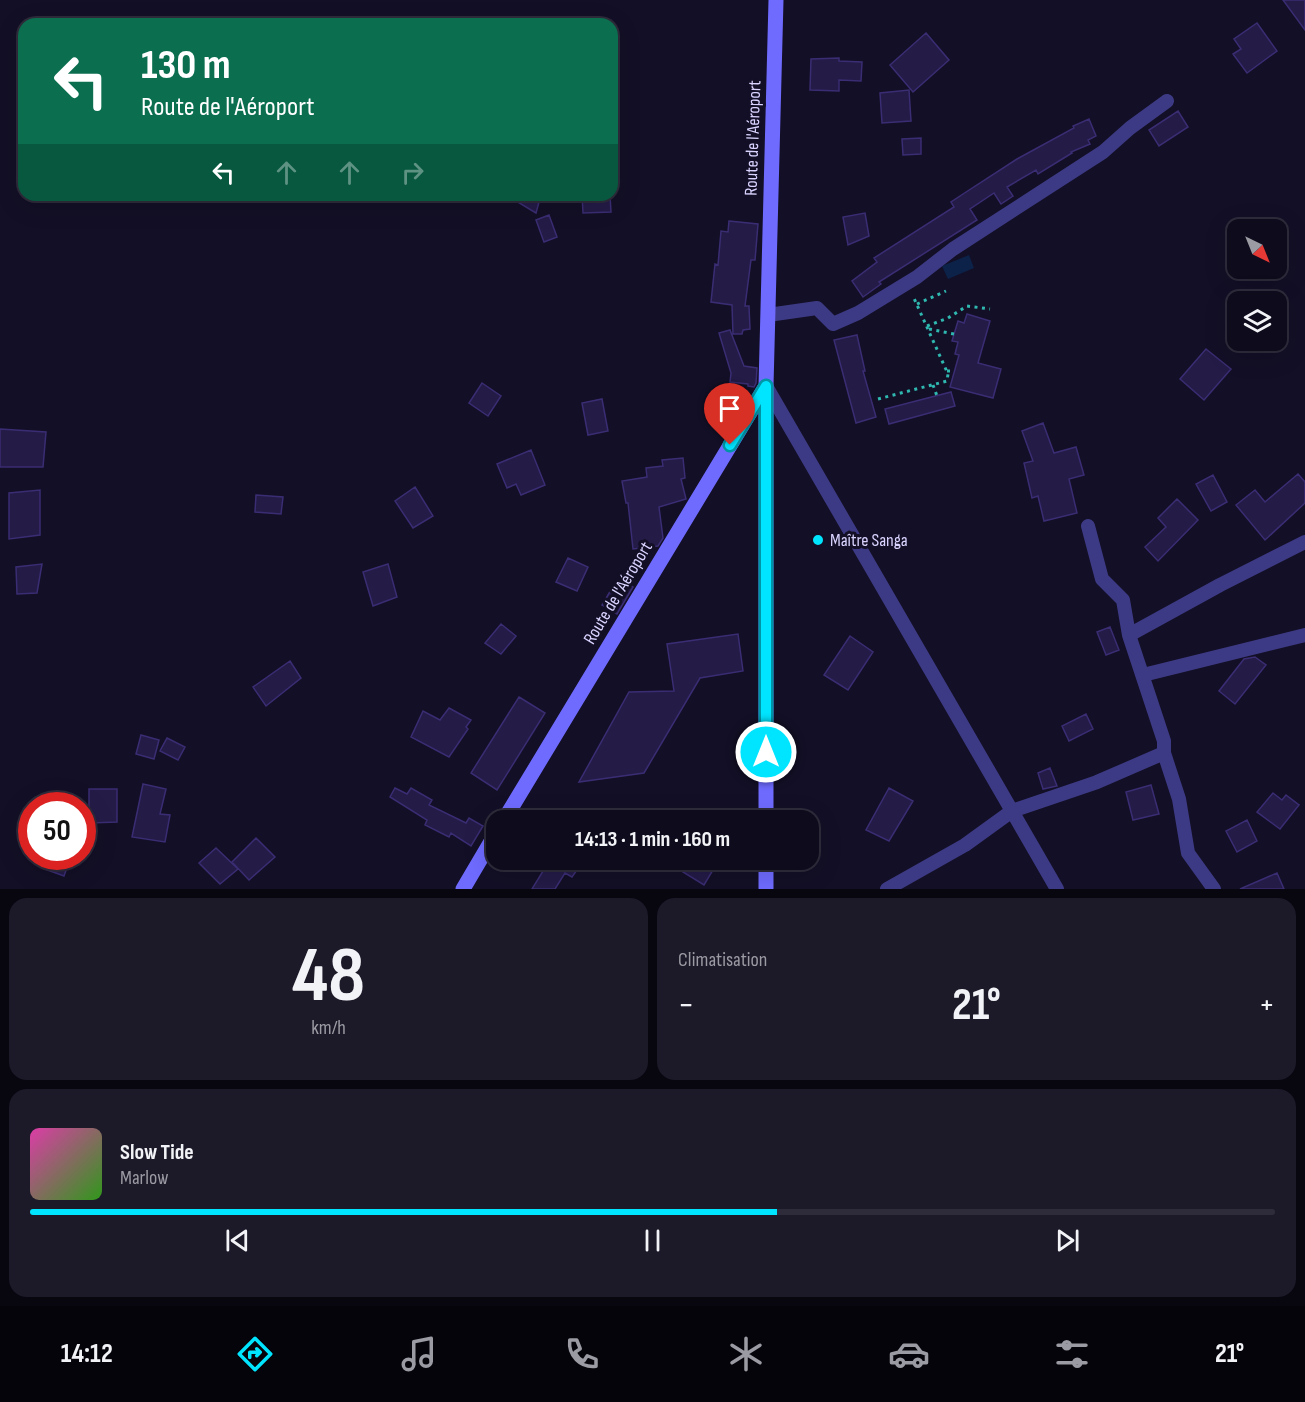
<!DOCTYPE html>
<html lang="fr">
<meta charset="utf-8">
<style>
:root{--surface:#0e0b1c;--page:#1c1929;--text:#f1f3f6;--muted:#9b9ba3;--line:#2e2b3b;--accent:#00e5ff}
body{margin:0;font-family:"Sofia Sans Condensed",sans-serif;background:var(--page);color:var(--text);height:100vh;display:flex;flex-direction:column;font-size:22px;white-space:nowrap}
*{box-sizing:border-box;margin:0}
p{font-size:20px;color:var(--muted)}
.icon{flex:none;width:33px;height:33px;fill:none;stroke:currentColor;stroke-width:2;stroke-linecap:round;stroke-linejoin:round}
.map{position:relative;height:889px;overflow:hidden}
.details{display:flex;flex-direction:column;gap:9px;padding:9px;background:#08060f;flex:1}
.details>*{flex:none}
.top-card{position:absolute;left:18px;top:18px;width:600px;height:183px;border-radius:18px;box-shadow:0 6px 24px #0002,0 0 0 2px var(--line);background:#0b6e4f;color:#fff;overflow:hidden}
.needle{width:39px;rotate:137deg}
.buttons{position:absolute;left:1227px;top:219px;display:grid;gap:12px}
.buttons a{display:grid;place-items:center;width:60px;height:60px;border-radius:12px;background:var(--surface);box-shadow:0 6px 24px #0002,0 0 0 2px var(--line);font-size:30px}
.speed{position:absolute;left:18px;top:792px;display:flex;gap:12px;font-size:30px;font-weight:700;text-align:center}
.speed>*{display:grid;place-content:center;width:78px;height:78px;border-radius:50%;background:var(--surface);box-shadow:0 6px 24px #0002,0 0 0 2px var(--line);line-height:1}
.speed .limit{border:9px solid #d22;background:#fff;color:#111}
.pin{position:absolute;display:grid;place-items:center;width:51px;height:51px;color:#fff;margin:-62px -26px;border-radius:50% 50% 50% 0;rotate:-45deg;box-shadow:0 0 6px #0007}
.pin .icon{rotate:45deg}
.me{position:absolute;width:66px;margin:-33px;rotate:0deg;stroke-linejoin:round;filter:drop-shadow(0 0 4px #0008)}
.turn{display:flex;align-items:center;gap:21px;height:126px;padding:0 24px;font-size:27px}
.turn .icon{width:78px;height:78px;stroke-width:2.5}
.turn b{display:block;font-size:42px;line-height:51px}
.lanes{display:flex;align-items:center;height:57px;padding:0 24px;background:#0003;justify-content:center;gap:30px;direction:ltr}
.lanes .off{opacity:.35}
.big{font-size:45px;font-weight:700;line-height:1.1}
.details .card{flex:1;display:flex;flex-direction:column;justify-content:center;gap:9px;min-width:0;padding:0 21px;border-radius:18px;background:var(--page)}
.details .dial{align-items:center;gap:0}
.dial b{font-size:78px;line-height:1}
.song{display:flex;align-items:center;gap:18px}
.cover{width:72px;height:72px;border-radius:9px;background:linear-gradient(135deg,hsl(320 70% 55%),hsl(110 70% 35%))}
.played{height:6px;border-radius:3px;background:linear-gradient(90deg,var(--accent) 60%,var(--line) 60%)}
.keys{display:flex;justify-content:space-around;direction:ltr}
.heat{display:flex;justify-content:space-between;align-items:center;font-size:33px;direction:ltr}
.details .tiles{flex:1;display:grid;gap:9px;grid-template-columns:1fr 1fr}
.card:last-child{grid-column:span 2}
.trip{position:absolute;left:486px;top:810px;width:333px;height:60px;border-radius:18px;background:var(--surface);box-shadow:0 6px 24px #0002,0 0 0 2px var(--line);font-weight:700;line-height:60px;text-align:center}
.tab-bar{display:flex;height:96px;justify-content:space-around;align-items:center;background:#06040b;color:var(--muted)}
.tab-bar .icon{width:42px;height:42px}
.tab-bar .current{color:var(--accent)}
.tab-bar b{font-size:27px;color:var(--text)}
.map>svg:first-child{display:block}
.water{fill:#0c2248}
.building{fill:#241b47;stroke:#3b2d73;stroke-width:1.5}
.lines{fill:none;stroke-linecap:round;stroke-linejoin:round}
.path{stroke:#2fb8b0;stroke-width:3;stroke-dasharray:3 4.5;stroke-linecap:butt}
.street{stroke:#3d3a85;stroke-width:14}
.secondary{stroke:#6f6bff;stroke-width:15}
.route-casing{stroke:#0095a6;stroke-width:15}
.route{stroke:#00e5ff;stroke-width:10}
.poi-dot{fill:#00e5ff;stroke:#130f26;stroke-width:2}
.labels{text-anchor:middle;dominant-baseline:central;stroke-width:6;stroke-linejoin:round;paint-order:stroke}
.street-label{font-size:18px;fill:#d9d4ff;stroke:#130f26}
.poi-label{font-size:18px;fill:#d9d4ff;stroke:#130f26;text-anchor:start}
</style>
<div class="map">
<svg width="1305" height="889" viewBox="0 0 1305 889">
<rect width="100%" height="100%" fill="#130f26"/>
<path class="water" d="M969,255L974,268L948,279L942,266Z"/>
<path class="building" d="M1283,0H1305V30Z
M1257,23L1277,51L1247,73L1233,54L1241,49L1234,39Z
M926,33L949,60L913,92L890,65Z
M839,58V61L862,62L861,81L839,80V91L810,90L811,59Z
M909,90L911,121L882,123L880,93Z
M1178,111L1188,127L1159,146L1149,130Z
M1089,119L1096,136L1088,140L1090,144L1071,152L1072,153L1038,174L1036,170L1007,187L1013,196L1001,204L994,193L970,209L977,220L879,282L881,284L863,297L852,281L877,262L874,258L954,207L951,202L963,194L1017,159L1074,128L1073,126Z
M921,138V154L903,155L902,139Z
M506,195H541L536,213Z
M582,195H610L611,212L583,213Z
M865,213L869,236L848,245L843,217Z
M549,215L557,237L544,242L536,220Z
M729,221L758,224L755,260H751L745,306H749L750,329L743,330L742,334H733L732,305L711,302L715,264L718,265L721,231L728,232Z
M967,314L990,321L978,363L1001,369L993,398L950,387L959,355L955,354L958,342L952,341L958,321L964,323Z
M730,330L744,366L757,368L756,383L754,387L748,386V384L730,382L731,373L719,333Z
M857,335L865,371H863L876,417L856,423L834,340Z
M1206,349L1231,369L1204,400L1180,379Z
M482,383L501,396L488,416L469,403Z
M951,392L955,406L889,424L885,409Z
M602,399L608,431L588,435L582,403Z
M1043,423L1054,453L1076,447L1084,475L1069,479L1077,513L1044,521L1038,496L1032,498L1024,463L1033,461L1022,431Z
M0,429L46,432L43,467H0Z
M531,450L545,485L521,495L516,484L507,488L497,464Z
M683,458L685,478L681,479L686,499L659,507L663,538L658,546L633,549L628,503H626L622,481L647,477L646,468L663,466L662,460Z
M1298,474L1305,482V503L1265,540L1236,505L1255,490L1265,502Z
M1213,475L1227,502L1211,511L1196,484Z
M415,487L433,516L413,528L395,501Z
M40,490V535L9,539V493Z
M256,495L283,497L281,514L255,512Z
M1177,499L1198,520L1158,561L1145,547L1166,527L1158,518Z
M568,558L588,567L577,591L556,582Z
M42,564L37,593L17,594L16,567Z
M388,564L397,597L373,606L363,572Z
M623,581L633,587L617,614L602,605L615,583L620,586Z
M501,624L516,636L501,654L485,643Z
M1110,627L1119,650L1106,655L1097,632Z
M738,634L743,671L700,678L644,773L579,782L629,692L674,691L667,644Z
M850,636L873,652L848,690L824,675Z
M1255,657L1266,665L1235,704L1219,691L1244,659Z
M290,661L301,678L266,706L253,687Z
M519,697L545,713L497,790L471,773Z
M449,708L471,720L466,727L468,729L449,757L411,737L423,711L440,720Z
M1086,714L1093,729L1069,741L1062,726Z
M141,735L159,740L154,759L136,754Z
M167,738L185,747L178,760L160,751Z
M1050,768L1057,786L1043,789L1038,773Z
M143,784L166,789L160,814L170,815L165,842L132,837Z
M1151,785L1159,814L1133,820L1126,792Z
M395,788L407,794L411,788L432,800L429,805L466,823L469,818L483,826L471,846L451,833L449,837L425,825L427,820L390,797Z
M889,788L913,801L889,841L866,830Z
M89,789H117V822L89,823Z
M1273,793L1282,800L1286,795L1299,805L1280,829L1257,812Z
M1247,820L1257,841L1237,852L1226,831Z
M256,838L275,857L249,880L232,862Z
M216,848L238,869L220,884L199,863Z
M46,856H71L64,876L42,868Z
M543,860H584L572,877L565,873L555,889H532L548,863Z
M691,860H719L704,885L683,872Z
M1277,873L1284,889H1240Z"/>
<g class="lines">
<path class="path" d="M917,304L946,291
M927,326L948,318L967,306L990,309
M929,329L954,334
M947,371H954
M933,385L937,396
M878,399L947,381L948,374L913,296"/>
<path class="street" d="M768,315L817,308L833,324L858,313L917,277L953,249L1103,152L1130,128L1167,101
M766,386L1012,811L965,845L887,889
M1088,526L1102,579L1123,600L1129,635L1164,741V753
M1129,635L1220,585L1305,542
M1143,675L1305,635
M1057,889L1012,811L1097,782L1164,753L1179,799L1188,853L1214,889"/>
<path class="secondary" d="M504,820L766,386
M766,820V386L776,0
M766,860V889
M463,889L496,833"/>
</g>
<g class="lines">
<defs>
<path id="route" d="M730,445L766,386V752"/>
</defs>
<use href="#route" class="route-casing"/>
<use href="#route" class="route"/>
</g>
<circle class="poi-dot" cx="818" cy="540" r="6"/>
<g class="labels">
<g class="street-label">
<text transform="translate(753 138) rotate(-88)">Route de l'Aéroport</text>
<text transform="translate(618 593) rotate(-59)">Route de l'Aéroport</text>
</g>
<g class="poi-label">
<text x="830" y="540">Maître Sanga</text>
</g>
</g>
</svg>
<div class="buttons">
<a><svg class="needle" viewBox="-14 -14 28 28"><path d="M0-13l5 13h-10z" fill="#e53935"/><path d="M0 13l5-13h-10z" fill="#9b9ba3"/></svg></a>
<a><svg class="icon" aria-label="layers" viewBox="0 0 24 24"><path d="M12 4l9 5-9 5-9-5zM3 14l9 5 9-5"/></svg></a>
</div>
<div class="speed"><div class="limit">50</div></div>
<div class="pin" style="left:730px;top:445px;background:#d93025"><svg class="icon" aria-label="arrive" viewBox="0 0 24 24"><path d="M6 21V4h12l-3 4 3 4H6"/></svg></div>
<svg class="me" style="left:766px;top:752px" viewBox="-20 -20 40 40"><circle r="17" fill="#00e5ff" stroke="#fff" stroke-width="3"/><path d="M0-11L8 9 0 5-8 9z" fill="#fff"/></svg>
<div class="trip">14:13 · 1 min · 160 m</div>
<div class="top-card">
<div class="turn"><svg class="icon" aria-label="left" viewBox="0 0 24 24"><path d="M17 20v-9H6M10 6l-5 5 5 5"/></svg><div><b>130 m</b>Route de l'Aéroport</div></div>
<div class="lanes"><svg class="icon" aria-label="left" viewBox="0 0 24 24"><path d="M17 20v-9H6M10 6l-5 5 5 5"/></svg><svg class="icon off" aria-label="ahead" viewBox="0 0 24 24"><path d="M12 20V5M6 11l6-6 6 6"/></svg><svg class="icon off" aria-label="ahead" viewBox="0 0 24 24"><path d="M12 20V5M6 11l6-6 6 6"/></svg><svg class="icon off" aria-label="right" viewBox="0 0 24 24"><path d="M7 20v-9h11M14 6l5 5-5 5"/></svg></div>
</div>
</div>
<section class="details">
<div class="tiles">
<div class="card dial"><b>48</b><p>km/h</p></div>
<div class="card"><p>Climatisation</p>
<div class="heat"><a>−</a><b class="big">21°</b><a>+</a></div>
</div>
<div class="card">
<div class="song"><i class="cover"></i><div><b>Slow Tide</b><p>Marlow</p></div></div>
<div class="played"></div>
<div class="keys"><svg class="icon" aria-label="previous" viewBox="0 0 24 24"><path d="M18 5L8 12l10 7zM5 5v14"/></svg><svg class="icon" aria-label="pause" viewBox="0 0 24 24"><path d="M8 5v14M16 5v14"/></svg><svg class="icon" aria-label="next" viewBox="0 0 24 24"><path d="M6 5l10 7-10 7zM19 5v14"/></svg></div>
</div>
</div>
</section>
<nav class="tab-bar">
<b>14:12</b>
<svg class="icon current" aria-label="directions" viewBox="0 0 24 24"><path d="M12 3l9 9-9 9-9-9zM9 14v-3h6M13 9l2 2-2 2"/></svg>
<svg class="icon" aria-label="music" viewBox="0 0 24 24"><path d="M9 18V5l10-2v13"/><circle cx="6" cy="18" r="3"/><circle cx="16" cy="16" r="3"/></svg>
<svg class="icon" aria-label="phone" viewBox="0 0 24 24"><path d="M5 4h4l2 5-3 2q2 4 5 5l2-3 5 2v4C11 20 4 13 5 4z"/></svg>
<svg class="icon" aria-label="climate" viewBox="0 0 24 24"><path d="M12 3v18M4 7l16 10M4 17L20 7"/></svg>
<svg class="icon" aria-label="car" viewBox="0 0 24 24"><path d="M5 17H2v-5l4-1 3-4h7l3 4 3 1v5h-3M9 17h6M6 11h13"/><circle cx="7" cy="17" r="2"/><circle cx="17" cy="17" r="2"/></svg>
<svg class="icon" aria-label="filters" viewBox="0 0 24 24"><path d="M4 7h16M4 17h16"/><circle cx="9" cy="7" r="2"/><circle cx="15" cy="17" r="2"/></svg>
<b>21°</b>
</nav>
